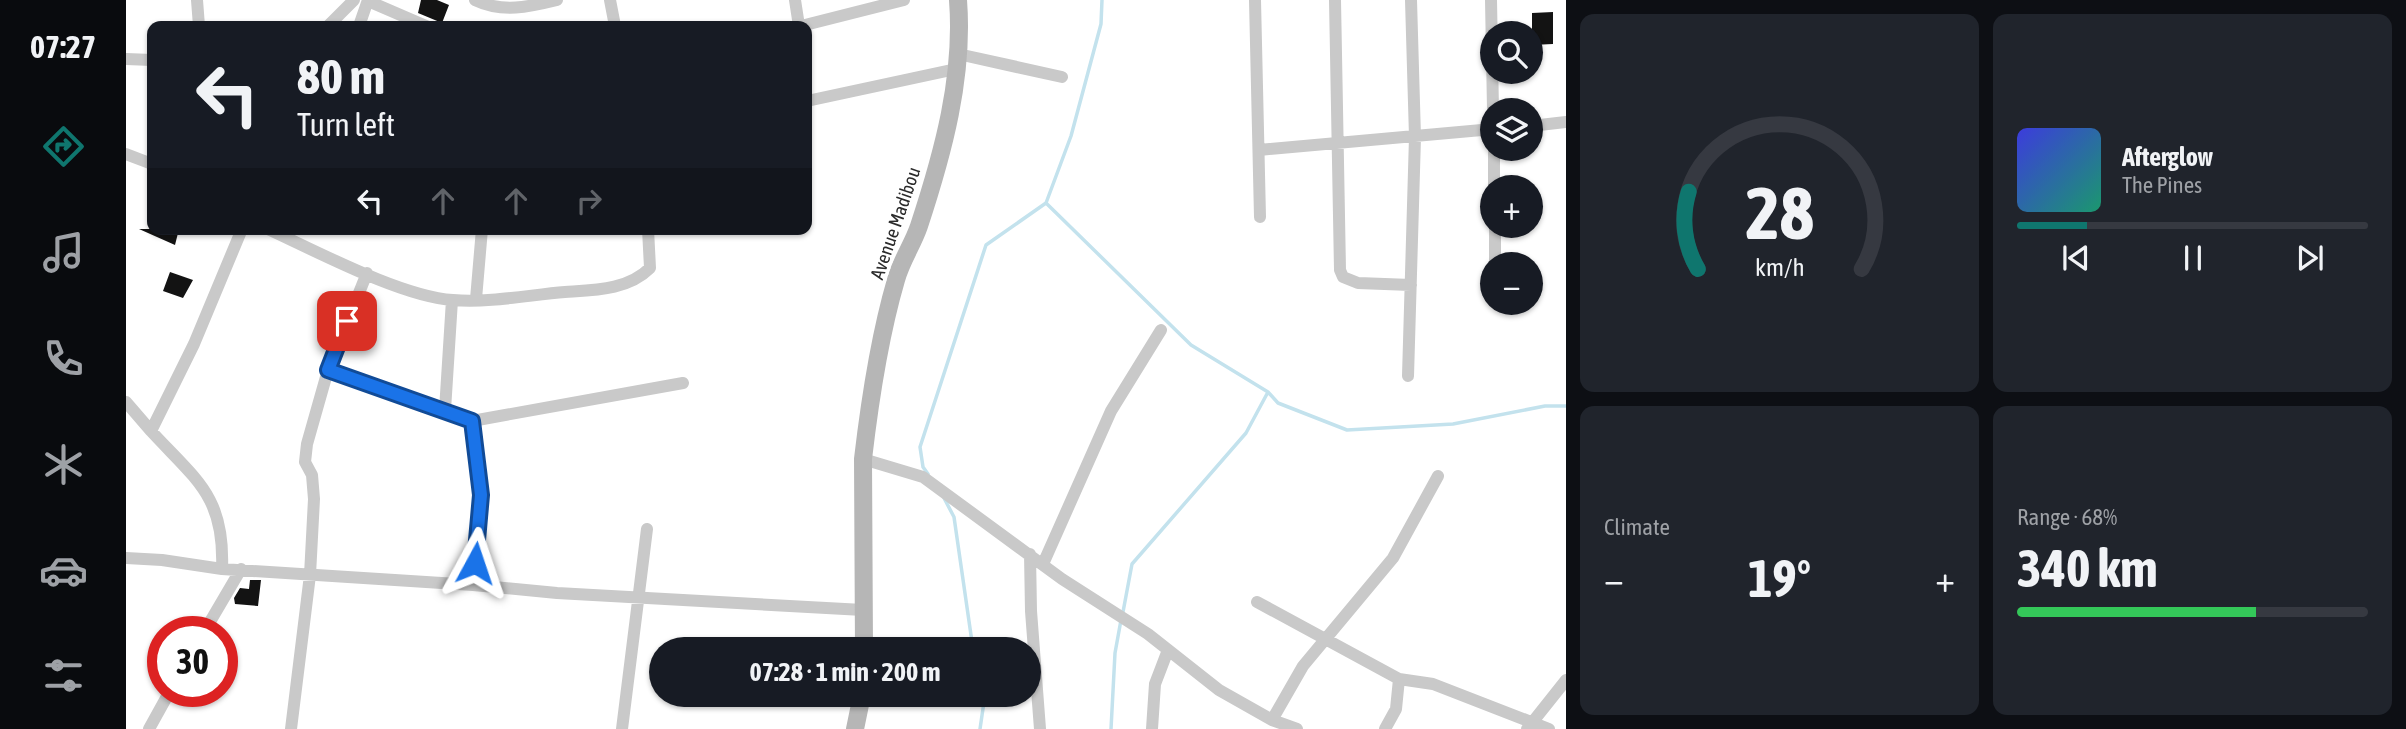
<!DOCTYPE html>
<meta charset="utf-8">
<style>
:root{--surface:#171b24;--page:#20242c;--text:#f1f3f6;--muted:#9ea1a6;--line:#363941;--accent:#0f766e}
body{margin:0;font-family:"Asap Condensed",sans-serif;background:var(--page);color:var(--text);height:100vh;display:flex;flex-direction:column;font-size:26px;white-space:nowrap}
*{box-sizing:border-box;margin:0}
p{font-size:23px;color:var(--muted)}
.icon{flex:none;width:38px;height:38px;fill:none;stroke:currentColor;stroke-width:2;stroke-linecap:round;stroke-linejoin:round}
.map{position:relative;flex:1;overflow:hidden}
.panel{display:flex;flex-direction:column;gap:14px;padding:14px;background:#0d0f14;width:840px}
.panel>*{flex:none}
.guide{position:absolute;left:21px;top:21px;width:665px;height:214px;border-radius:14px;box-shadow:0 2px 5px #0004;background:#171b24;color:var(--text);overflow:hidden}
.fabs{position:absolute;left:1354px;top:21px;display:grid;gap:14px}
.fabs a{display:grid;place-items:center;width:63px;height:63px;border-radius:50%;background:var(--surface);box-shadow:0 2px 5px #0004;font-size:35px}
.speed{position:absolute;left:21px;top:616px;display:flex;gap:14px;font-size:35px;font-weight:700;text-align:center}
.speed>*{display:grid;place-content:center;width:91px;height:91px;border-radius:50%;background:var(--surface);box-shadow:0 2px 5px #0004;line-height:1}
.speed .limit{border:10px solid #d22;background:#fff;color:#111}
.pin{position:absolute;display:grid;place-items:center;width:60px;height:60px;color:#fff;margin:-30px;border-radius:14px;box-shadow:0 4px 10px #0006}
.me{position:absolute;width:77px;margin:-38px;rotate:5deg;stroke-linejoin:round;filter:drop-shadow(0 0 5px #0008)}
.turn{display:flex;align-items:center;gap:24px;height:147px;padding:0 35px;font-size:32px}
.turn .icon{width:91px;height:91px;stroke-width:2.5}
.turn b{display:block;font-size:49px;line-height:60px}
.lanes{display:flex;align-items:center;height:66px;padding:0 35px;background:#0003;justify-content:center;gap:35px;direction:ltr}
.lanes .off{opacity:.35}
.big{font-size:52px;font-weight:700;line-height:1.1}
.panel .card{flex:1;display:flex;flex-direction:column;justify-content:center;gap:10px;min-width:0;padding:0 24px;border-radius:14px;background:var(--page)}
.panel .dial{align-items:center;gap:0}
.dial svg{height:182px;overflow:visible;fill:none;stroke:var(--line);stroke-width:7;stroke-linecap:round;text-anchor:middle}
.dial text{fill:var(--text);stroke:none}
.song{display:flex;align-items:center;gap:21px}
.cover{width:84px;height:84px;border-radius:10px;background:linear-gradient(135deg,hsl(240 70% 55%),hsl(160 70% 35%))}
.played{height:7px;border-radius:4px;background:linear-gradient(90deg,var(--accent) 20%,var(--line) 20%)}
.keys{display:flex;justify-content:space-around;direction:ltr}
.heat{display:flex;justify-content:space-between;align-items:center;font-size:38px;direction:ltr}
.charge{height:10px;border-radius:5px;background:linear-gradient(90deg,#34c759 68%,var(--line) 0)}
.panel .tiles{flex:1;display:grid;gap:14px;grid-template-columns:repeat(2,1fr)}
.trip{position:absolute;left:523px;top:637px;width:392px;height:70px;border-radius:35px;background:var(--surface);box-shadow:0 2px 5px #0004;font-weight:700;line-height:70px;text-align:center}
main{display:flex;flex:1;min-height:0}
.tabs{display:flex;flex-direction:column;width:126px;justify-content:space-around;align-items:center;background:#090b0e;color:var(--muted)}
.tabs .icon{width:49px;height:49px}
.tabs .current{color:var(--accent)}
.tabs b{font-size:32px;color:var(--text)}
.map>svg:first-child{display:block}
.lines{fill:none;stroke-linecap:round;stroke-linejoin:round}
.stream{stroke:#c3e2ed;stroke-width:3.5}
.building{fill:#131313}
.street{stroke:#c9c9c9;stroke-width:12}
.secondary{stroke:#b6b6b6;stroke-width:18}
.route-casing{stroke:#114b97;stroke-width:18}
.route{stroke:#1a73e8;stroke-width:12}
.labels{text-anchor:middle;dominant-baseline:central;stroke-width:7;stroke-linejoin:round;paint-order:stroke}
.street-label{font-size:19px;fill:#2c2c2c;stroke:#fff}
</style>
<main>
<nav class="tabs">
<b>07:27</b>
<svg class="icon current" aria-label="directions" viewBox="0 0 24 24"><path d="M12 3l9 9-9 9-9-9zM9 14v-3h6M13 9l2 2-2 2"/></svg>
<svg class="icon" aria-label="music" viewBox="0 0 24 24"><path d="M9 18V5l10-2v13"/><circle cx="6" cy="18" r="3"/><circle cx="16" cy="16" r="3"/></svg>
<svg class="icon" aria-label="phone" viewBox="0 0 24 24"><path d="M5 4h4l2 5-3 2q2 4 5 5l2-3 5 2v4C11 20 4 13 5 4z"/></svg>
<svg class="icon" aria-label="climate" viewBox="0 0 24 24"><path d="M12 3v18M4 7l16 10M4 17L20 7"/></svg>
<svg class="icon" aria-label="car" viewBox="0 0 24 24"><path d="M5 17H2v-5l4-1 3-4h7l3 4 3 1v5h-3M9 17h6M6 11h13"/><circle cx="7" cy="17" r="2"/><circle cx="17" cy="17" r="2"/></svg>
<svg class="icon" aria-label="filters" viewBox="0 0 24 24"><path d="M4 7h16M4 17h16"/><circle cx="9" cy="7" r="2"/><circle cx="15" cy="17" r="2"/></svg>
</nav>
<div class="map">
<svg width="1440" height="729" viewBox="0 0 1440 729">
<rect width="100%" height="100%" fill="#fff"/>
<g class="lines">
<path class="stream" d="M920,203L1065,345L1142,392L1120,433L1006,564L997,612
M1142,392L1152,403L1221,430L1327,424L1419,406H1440
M802,474L797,467L794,447L860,245L920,203L945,136L975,24L976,0
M818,498L828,517L847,649
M854,729L859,695
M985,729L989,653L995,620"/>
</g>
<path class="building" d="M295,0H311L323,5L316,23L292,13Z
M1427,12V44L1406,45V13Z
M13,229H53L49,245Z
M44,272L67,280L57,298L37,291Z
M124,580H135L132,606L109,604L108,598L114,588L123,589Z"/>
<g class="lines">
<path class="street" d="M71,0L73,26
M349,0C376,13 403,7 431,0
M484,0L489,26
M669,0L673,26
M1129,0L1134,217
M1209,0L1214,270L1217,277L1232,283L1285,285
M1365,0L1367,110
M242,1L300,26
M202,26L228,0
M233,26L242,0
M675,26L778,0
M832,54L936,77
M0,59L26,60
M681,101L830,69
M1405,126L1440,122
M1368,149V187
M1133,150L1367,129
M0,154L26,164
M1369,226V264
M142,229C190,251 276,297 327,300C363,303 403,295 439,292C469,290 502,290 524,268L522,229
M241,273L202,370L319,410
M350,299L356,229
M326,300L319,410L346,421L355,495L347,585
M1282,376L1289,137L1285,0
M0,402L25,431
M346,421L557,383
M737,459L797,477L936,579L1022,634L1093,690L1146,720L1171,729
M904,554L905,611L914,729
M0,558L36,560L96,569C99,496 70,480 25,431L68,344L116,229
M917,564L985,411L1035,330
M96,569L347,585L431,593L737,610
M1131,602L1273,679L1270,709L1259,729
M78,632L115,569
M1273,679L1307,684L1423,729
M1146,720L1177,666L1267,558L1312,476
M23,729L44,691
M165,729L184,575L188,499L186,475L179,462L181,444L202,370
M496,729L521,529
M1026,729L1029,684L1042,650
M1401,729L1440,680"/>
<path class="secondary" d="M738,649L737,459C744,399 753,338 770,280C775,261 787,244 793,226C817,153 838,77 832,0
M729,729L736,695"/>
</g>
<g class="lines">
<defs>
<path id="route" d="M221,321L202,370L346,421L355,495L349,563"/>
</defs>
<use href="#route" class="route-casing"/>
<use href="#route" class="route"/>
</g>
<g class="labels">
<g class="street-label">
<text transform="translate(769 223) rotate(-71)">Avenue Madibou</text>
</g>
</g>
</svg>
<div class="fabs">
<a><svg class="icon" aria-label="search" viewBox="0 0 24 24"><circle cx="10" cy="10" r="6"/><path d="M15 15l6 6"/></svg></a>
<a><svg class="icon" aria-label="layers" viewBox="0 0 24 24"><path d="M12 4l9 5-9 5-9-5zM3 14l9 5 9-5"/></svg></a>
<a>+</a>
<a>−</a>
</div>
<div class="speed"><div class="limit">30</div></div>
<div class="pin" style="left:221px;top:321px;background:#d93025"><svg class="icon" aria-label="arrive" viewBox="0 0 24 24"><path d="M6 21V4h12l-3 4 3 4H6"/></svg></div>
<svg class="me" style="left:349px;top:563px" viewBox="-20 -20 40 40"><path d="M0-17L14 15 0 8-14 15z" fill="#1a73e8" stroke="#fff" stroke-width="4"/></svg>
<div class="trip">07:28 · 1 min · 200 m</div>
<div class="guide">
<div class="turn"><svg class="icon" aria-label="left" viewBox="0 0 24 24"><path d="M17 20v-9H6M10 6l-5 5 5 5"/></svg><div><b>80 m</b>Turn left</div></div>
<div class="lanes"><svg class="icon" aria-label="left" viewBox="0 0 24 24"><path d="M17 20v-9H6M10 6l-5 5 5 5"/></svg><svg class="icon off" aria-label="ahead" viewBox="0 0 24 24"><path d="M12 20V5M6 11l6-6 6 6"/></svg><svg class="icon off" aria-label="ahead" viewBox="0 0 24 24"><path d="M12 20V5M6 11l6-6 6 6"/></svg><svg class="icon off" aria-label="right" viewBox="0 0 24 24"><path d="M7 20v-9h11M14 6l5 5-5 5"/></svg></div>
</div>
</div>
<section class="panel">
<div class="tiles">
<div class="card dial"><svg viewBox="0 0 100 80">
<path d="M14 69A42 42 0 1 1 86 69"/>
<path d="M14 69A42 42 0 0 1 10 35" stroke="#0f766e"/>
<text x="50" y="56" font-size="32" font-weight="700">28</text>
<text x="50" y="72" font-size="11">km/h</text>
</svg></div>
<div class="card">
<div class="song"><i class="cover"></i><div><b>Afterglow</b><p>The Pines</p></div></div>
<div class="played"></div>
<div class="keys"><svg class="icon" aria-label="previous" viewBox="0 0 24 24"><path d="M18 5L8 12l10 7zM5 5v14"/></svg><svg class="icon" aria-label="pause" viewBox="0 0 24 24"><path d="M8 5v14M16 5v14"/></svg><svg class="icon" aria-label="next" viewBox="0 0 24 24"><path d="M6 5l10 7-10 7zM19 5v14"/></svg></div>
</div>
<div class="card"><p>Climate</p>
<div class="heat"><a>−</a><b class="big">19°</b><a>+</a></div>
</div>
<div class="card"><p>Range · 68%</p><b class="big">340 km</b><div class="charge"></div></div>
</div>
</section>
</main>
